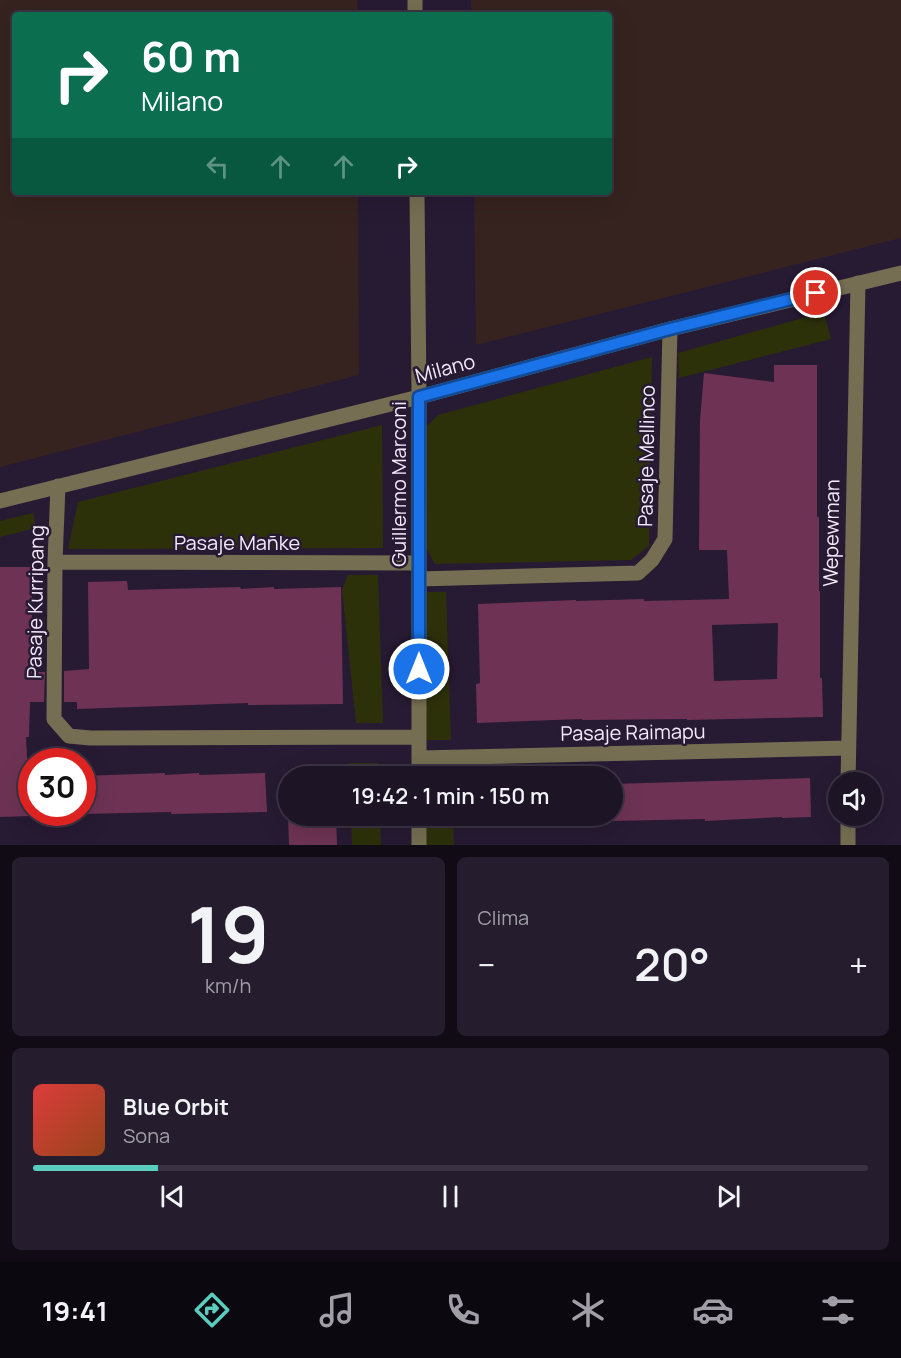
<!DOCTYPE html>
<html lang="es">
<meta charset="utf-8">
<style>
:root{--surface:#1d1426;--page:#251d2e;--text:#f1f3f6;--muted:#a09ea7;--line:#3b3343;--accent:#59cebe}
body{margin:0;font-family:Manrope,sans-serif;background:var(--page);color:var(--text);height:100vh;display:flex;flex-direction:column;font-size:22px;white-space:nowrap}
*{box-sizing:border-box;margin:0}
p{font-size:20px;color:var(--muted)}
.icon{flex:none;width:33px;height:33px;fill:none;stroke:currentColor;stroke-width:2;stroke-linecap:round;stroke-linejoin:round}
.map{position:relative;height:845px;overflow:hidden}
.sheet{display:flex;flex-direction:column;gap:12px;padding:12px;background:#100b15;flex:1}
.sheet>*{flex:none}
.hud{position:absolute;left:12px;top:12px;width:600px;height:183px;border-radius:6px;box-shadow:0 6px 24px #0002,0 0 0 2px var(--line);background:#0b6e4f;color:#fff;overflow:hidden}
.buttons{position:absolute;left:828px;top:772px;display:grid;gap:12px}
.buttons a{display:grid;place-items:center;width:54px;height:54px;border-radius:50%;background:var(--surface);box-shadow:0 6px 24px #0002,0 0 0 2px var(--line);font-size:30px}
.speed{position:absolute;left:18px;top:748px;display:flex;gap:12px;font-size:30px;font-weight:700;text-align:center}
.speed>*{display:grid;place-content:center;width:78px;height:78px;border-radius:50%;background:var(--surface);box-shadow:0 6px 24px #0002,0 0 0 2px var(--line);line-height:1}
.speed .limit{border:9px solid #d22;background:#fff;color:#111}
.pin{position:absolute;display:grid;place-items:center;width:51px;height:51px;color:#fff;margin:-26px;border:3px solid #fff;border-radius:50%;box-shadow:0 2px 6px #0007}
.me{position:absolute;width:66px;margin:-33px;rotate:0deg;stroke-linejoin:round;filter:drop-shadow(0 0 4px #0008)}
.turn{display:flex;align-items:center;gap:21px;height:126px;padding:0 30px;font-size:27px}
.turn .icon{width:78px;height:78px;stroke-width:2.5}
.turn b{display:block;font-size:42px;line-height:51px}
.lanes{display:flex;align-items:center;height:57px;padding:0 30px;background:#0003;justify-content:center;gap:30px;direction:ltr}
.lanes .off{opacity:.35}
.big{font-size:45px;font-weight:600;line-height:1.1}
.sheet .card{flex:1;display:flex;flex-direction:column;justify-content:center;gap:9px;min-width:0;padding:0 21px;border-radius:9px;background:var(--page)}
.sheet .dial{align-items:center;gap:0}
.dial b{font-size:78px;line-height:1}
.song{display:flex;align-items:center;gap:18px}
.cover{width:72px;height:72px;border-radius:9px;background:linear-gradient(135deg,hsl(0 70% 55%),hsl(20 70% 35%))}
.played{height:6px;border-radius:3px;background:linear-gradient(90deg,var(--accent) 15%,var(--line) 15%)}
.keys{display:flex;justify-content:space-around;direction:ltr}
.heat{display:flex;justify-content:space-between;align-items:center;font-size:33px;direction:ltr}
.sheet .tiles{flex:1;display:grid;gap:12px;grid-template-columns:1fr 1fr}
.card:last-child{grid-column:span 2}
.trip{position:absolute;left:278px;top:766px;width:345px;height:60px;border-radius:30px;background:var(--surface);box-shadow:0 6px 24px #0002,0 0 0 2px var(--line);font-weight:600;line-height:60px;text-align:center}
.tabs{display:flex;height:96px;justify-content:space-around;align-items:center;background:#0c080f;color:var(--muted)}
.tabs .icon{width:42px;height:42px}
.tabs .on{color:var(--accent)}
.tabs b{font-size:27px;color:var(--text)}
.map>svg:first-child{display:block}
.industrial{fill:#362320}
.green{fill:#2d310a}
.building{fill:#6e3354;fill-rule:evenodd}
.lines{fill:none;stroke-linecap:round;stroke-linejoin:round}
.minor{stroke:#766e52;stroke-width:15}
.route-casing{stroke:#114b97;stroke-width:15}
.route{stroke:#1a73e8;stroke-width:10}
.labels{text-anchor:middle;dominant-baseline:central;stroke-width:5;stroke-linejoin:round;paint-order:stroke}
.street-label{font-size:20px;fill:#f2e9fa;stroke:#271a33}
</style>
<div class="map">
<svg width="901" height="845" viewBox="0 0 901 845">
<rect width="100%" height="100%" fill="#271a33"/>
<path class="industrial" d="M0,0H357L358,15H15V192H358L359,375L0,467Z
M471,0H901V238L476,345L474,192H609V15H472Z"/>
<path class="green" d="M824,312L831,339L679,378L678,353Z
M652,357L649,546L631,560L435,564L426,548L427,426L438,415Z
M382,425L383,548L68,549L78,502Z
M33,513L36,528L0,537V521Z
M348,575H378L383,723H356L342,590Z
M416,592H446L451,740H424Z
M348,763H378L379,777H349Z
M351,816H380L381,845H352Z
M423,816H453L454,845H425Z"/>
<path class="building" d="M774,365H817V517H819V591H820V678H822L823,717L687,720V719L582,720V719L477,723L476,684L480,683L478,604L576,600V601L644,599V601L729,599L727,550H699L700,420L704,373L774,382ZM778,623L777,679L714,681L712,625Z
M0,567H32V672H45L44,702H30L29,737H26L30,816L0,817Z
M127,581L128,590L240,587L241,589L274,587V589L341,587L343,704L248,705V703L77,709V702H64V671L89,669L88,582Z
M165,773V775L199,773V775L265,773L267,812L171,814V812L82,814V776Z
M810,778L811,817L782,818V817L705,821V819L612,821V784Z
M288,816H336L337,845H289Z"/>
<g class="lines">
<path class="minor" d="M415,0V15
M417,192L419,397V777
M58,486L55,562L54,719L69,736L90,738L419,737
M0,501L419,397L670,329L901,273
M55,562L419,563
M419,579L638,573L652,560L665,539L670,329
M419,758L848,748
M848,783L858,283
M419,845V816
M848,845V816"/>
</g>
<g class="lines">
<defs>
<path id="route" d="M419,669V397L670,329L816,293"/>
</defs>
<use href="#route" class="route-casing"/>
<use href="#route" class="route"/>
</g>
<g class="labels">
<g class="street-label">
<text transform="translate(445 368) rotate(-15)">Milano</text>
<text transform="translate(646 456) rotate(-89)">Pasaje Mellinco</text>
<text transform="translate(398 484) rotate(-90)">Guillermo Marconi</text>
<text transform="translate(831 533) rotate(-89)">Wepewman</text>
<text x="237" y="542">Pasaje Mañke</text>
<text transform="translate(35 602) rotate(-89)">Pasaje Kurripang</text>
<text transform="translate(633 732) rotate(-1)">Pasaje Raimapu</text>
</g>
</g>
</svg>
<div class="buttons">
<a><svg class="icon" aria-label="sound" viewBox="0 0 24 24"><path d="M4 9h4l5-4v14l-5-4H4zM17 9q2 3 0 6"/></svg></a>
</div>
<div class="speed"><div class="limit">30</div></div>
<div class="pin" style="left:816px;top:293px;background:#d93025"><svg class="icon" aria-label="arrive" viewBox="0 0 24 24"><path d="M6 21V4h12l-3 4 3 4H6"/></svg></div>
<svg class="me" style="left:419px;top:669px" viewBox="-20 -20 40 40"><circle r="17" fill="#1a73e8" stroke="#fff" stroke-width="3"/><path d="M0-11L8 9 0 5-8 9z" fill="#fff"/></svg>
<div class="trip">19:42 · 1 min · 150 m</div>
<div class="hud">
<div class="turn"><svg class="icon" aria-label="right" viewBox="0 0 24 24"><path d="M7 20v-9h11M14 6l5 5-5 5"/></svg><div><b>60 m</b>Milano</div></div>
<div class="lanes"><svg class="icon off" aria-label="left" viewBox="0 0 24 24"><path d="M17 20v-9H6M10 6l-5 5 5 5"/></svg><svg class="icon off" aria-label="ahead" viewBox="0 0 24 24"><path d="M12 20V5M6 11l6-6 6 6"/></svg><svg class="icon off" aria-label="ahead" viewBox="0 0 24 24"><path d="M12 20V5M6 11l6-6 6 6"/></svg><svg class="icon" aria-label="right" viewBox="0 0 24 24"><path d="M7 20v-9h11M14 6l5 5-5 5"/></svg></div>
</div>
</div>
<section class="sheet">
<div class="tiles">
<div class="card dial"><b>19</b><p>km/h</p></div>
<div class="card"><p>Clima</p>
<div class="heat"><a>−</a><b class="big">20°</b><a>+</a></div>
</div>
<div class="card">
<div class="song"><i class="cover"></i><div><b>Blue Orbit</b><p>Sona</p></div></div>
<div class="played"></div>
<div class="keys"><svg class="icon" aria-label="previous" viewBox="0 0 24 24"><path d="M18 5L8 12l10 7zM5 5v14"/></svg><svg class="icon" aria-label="pause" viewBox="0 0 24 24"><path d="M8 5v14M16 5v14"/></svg><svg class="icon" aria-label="next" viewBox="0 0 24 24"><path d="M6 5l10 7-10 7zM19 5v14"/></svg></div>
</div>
</div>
</section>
<nav class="tabs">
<b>19:41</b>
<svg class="icon on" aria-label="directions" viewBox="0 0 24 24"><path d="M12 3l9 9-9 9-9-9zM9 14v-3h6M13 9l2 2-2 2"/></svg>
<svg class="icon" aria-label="music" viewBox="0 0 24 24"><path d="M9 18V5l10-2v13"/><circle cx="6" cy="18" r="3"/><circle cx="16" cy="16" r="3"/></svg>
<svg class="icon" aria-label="phone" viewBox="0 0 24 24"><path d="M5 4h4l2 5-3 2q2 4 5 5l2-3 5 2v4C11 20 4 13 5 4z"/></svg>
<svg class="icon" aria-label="climate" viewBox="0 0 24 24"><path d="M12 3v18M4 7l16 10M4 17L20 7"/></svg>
<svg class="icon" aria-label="car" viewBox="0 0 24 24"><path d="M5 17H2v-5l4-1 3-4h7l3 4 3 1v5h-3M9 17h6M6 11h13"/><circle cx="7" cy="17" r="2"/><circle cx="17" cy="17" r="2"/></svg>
<svg class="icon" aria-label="filters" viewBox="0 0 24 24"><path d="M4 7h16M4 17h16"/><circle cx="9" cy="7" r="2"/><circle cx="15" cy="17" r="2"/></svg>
</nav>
